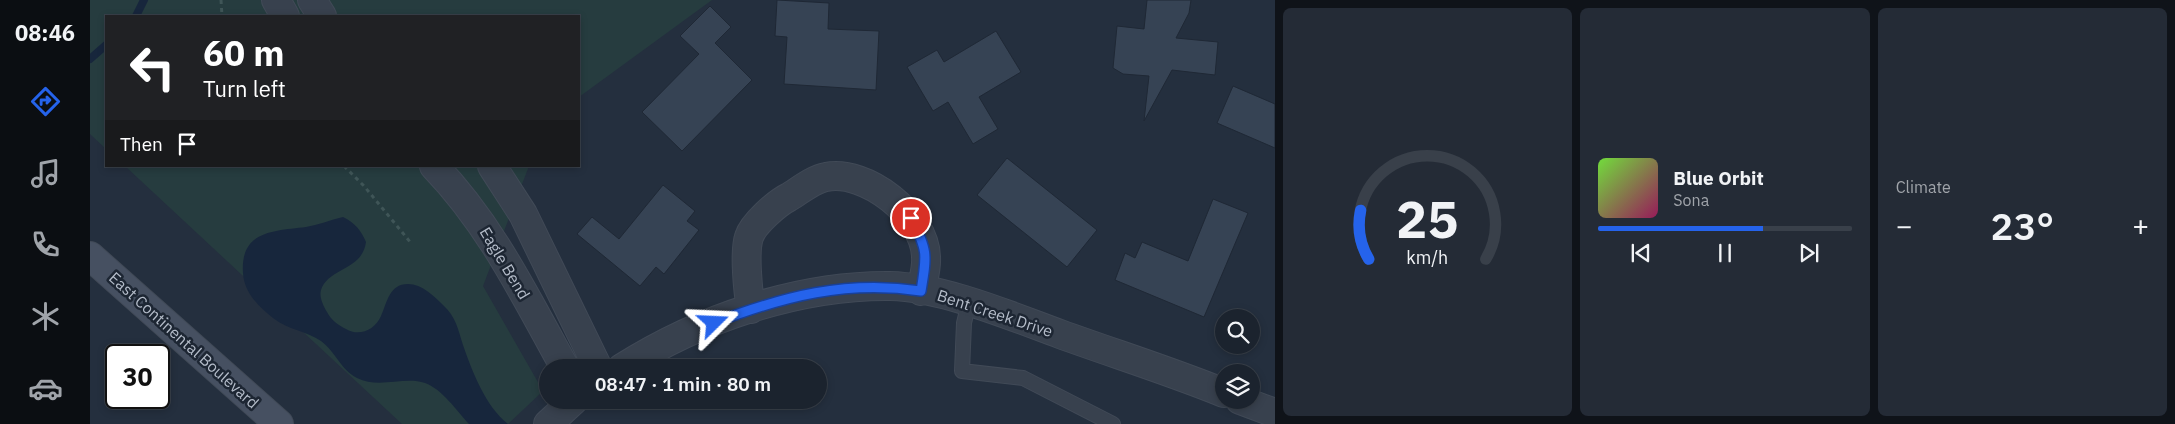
<!DOCTYPE html>
<meta charset="utf-8">
<style>
:root{--surface:#1b232e;--page:#242b36;--text:#f1f3f6;--muted:#a0a4aa;--line:#39404a;--accent:#2563eb}
body{margin:0;font-family:"IBM Plex Sans",sans-serif;background:var(--page);color:var(--text);height:100vh;display:flex;flex-direction:column;font-size:19px;white-space:nowrap}
*{box-sizing:border-box;margin:0}
p{font-size:16px;color:var(--muted)}
.icon{flex:none;width:28px;height:28px;fill:none;stroke:currentColor;stroke-width:2;stroke-linecap:round;stroke-linejoin:round}
.map{position:relative;flex:1;overflow:hidden}
.details{display:flex;flex-direction:column;gap:8px;padding:8px;background:#0f1319;width:900px}
.details>*{flex:none}
.banner{position:absolute;left:15px;top:15px;width:475px;height:152px;border-radius:0px;box-shadow:0 2px 8px #0003,0 0 0 1px var(--line);background:#202124;color:#fff;overflow:hidden}
.tools{position:absolute;left:1125px;top:309px;display:grid;gap:10px}
.tools a{display:grid;place-items:center;width:45px;height:45px;border-radius:50%;background:var(--surface);box-shadow:0 2px 8px #0003,0 0 0 1px var(--line);font-size:25px}
.speed{position:absolute;left:15px;top:344px;display:flex;gap:10px;font-size:25px;font-weight:700;text-align:center}
.speed>*{display:grid;place-content:center;width:65px;height:65px;border-radius:50%;background:var(--surface);box-shadow:0 2px 8px #0003,0 0 0 1px var(--line);line-height:1}
.speed .limit{border:2px solid #111;border-radius:8px;background:#fff;color:#111}
.pin{position:absolute;display:grid;place-items:center;width:42px;height:42px;color:#fff;margin:-21px;border:2px solid #fff;border-radius:50%;box-shadow:0 1px 5px #0007}
.me{position:absolute;width:55px;margin:-28px;rotate:69deg;stroke-linejoin:round;filter:drop-shadow(0 0 4px #0008)}
.turn{display:flex;align-items:center;gap:18px;height:105px;padding:0 15px;font-size:22px}
.turn .icon{width:65px;height:65px;stroke-width:2.5}
.turn b{display:block;font-size:35px;line-height:42px}
.then{display:flex;align-items:center;height:48px;padding:0 15px;background:#0003;gap:10px;font-size:19px}
.big{font-size:38px;font-weight:600;line-height:1.1}
.details .tile{flex:1;display:flex;flex-direction:column;justify-content:center;gap:8px;min-width:0;padding:0 18px;border-radius:8px;background:var(--page)}
.details .dial{align-items:center;gap:0}
.dial svg{height:130px;overflow:visible;fill:none;stroke:var(--line);stroke-width:7;stroke-linecap:round;text-anchor:middle}
.dial text{fill:var(--text);stroke:none}
.song{display:flex;align-items:center;gap:15px}
.cover{width:60px;height:60px;border-radius:8px;background:linear-gradient(135deg,hsl(100 70% 55%),hsl(330 70% 35%))}
.played{height:5px;border-radius:2px;background:linear-gradient(90deg,var(--accent) 65%,var(--line) 65%)}
.keys{display:flex;justify-content:space-around;direction:ltr}
.heat{display:flex;justify-content:space-between;align-items:center;font-size:28px;direction:ltr}
.details .tiles{flex:1;display:grid;gap:8px;grid-template-columns:repeat(3,1fr)}
.trip{position:absolute;left:449px;top:359px;width:288px;height:50px;border-radius:25px;background:var(--surface);box-shadow:0 2px 8px #0003,0 0 0 1px var(--line);font-weight:600;line-height:50px;text-align:center}
main{display:flex;flex:1;min-height:0}
.tab-bar{display:flex;flex-direction:column;width:90px;justify-content:space-around;align-items:center;background:#0b0e12;color:var(--muted)}
.tab-bar .icon{width:35px;height:35px}
.tab-bar .current{color:var(--accent)}
.tab-bar b{font-size:22px;color:var(--text)}
.map>svg:first-child{display:block}
.green{fill:#263c3f}
.water{fill:#17263c}
.lines{fill:none;stroke-linecap:round;stroke-linejoin:round}
.stream{stroke:#17263c;stroke-width:8}
.building{fill:#364354;stroke:#1f2835}
.service-casing{stroke:#414a57;stroke-width:16}
.minor-casing{stroke:#414a57;stroke-width:30}
.secondary-casing{stroke:#414a57;stroke-width:30}
.path{stroke:#3f5557;stroke-width:3;stroke-dasharray:4 4;stroke-linecap:butt}
.service{stroke:#38414e;stroke-width:14}
.minor{stroke:#38414e;stroke-width:28}
.secondary{stroke:#465061;stroke-width:28}
.route-casing{stroke:#184099;stroke-width:12}
.route{stroke:#2563eb;stroke-width:9}
.labels{text-anchor:middle;dominant-baseline:central;stroke-width:5;stroke-linejoin:round;paint-order:stroke}
.street-label{font-size:16px;fill:#b4bcc9;stroke:#1d2633}
</style>
<main>
<nav class="tab-bar">
<b>08:46</b>
<svg class="icon current" aria-label="directions" viewBox="0 0 24 24"><path d="M12 3l9 9-9 9-9-9zM9 14v-3h6M13 9l2 2-2 2"/></svg>
<svg class="icon" aria-label="music" viewBox="0 0 24 24"><path d="M9 18V5l10-2v13"/><circle cx="6" cy="18" r="3"/><circle cx="16" cy="16" r="3"/></svg>
<svg class="icon" aria-label="phone" viewBox="0 0 24 24"><path d="M5 4h4l2 5-3 2q2 4 5 5l2-3 5 2v4C11 20 4 13 5 4z"/></svg>
<svg class="icon" aria-label="climate" viewBox="0 0 24 24"><path d="M12 3v18M4 7l16 10M4 17L20 7"/></svg>
<svg class="icon" aria-label="car" viewBox="0 0 24 24"><path d="M5 17H2v-5l4-1 3-4h7l3 4 3 1v5h-3M9 17h6M6 11h13"/><circle cx="7" cy="17" r="2"/><circle cx="17" cy="17" r="2"/></svg>
</nav>
<div class="map">
<svg width="1185" height="424" viewBox="0 0 1185 424">
<rect width="100%" height="100%" fill="#242f3e"/>
<path class="green" d="M0,0H622L489,97V16H16V149L0,134Z
M35,166H439L393,286L453,391L418,424H312Z"/>
<path class="water" d="M253,217C265,223 271,230 276,242C272,271 239,267 231,290C229,297 233,305 237,312C241,320 248,325 256,329C269,337 285,330 291,316C297,303 299,284 318,284C332,284 344,296 353,305C366,317 368,329 373,345C382,371 396,407 418,424H379C367,411 352,389 335,383C314,376 289,389 267,378C250,369 246,352 231,341C217,331 198,330 183,318C168,306 154,292 153,273C150,230 185,231 216,227C228,225 240,220 253,217Z"/>
<g class="lines">
<path class="stream" d="M46,16L54,0
M0,59L16,45"/>
</g>
<path class="building" d="M687,0L739,3L738,29L789,31L786,90L694,84L697,37L685,36Z
M1057,0H1101L1099,13L1086,38L1128,42L1125,75L1082,70L1054,121L1059,76L1033,74L1023,68L1027,26L1054,29Z
M620,6L641,27L625,43L662,80L592,151L552,112L609,54L590,36Z
M906,31L931,72L889,97L908,129L883,144L858,102L843,111L817,67L847,50L854,62Z
M1143,86L1185,104V148L1127,123Z
M917,158L1007,230L977,267L887,195Z
M573,185L605,211L597,221L609,230L574,274L566,267L550,286L487,234L502,217L529,239Z
M1123,199L1158,213L1114,317L1025,280L1035,253L1045,258L1052,242L1098,261Z"/>
<g class="lines">
<defs>
<path id="service" d="M879,302L874,323L872,371L933,378L1023,424"/>
<path id="minor" d="M186,0L195,16
M222,0L232,16
M344,166C401,225 435,296 475,368
M402,166L433,214L508,368
M661,309C658,292 654,252 659,237C663,224 687,203 699,197C709,191 724,179 736,177C776,169 835,215 836,257C837,268 833,280 831,291
M532,368C609,319 708,285 800,286C852,287 921,316 970,334C1025,354 1080,371 1134,393
M1150,400L1185,413
M458,424L484,400"/>
<path id="secondary" d="M0,256L189,424"/>
</defs>
<use href="#service" class="service-casing"/>
<use href="#minor" class="minor-casing"/>
<use href="#secondary" class="secondary-casing"/>
<path class="path" d="M131,0L132,16
M254,166L274,186L321,243"/>
<use href="#service" class="service"/>
<use href="#minor" class="minor"/>
<use href="#secondary" class="secondary"/>
</g>
<g class="lines">
<defs>
<path id="route" d="M624,323C694,296 756,280 831,291C837,255 838,250 821,218"/>
</defs>
<use href="#route" class="route-casing"/>
<use href="#route" class="route"/>
</g>
<g class="labels">
<g class="street-label">
<text transform="translate(415 263) rotate(59)">Eagle Bend</text>
<text transform="translate(905 313) rotate(18)">Bent Creek Drive</text>
<text transform="translate(94 340) rotate(42)">East Continental Boulevard</text>
</g>
</g>
</svg>
<div class="tools">
<a><svg class="icon" aria-label="search" viewBox="0 0 24 24"><circle cx="10" cy="10" r="6"/><path d="M15 15l6 6"/></svg></a>
<a><svg class="icon" aria-label="layers" viewBox="0 0 24 24"><path d="M12 4l9 5-9 5-9-5zM3 14l9 5 9-5"/></svg></a>
</div>
<div class="speed"><div class="limit">30</div></div>
<div class="pin" style="left:821px;top:218px;background:#d93025"><svg class="icon" aria-label="arrive" viewBox="0 0 24 24"><path d="M6 21V4h12l-3 4 3 4H6"/></svg></div>
<svg class="me" style="left:624px;top:323px" viewBox="-20 -20 40 40"><path d="M0-17L14 15 0 8-14 15z" fill="#2563eb" stroke="#fff" stroke-width="4"/></svg>
<div class="trip">08:47 · 1 min · 80 m</div>
<div class="banner">
<div class="turn"><svg class="icon" aria-label="left" viewBox="0 0 24 24"><path d="M17 20v-9H6M10 6l-5 5 5 5"/></svg><div><b>60 m</b>Turn left</div></div>
<div class="then">Then<svg class="icon" aria-label="arrive" viewBox="0 0 24 24"><path d="M6 21V4h12l-3 4 3 4H6"/></svg></div>
</div>
</div>
<section class="details">
<div class="tiles">
<div class="tile dial"><svg viewBox="0 0 100 80">
<path d="M14 69A42 42 0 1 1 86 69"/>
<path d="M14 69A42 42 0 0 1 9 39" stroke="#2563eb"/>
<text x="50" y="56" font-size="32" font-weight="700">25</text>
<text x="50" y="72" font-size="11">km/h</text>
</svg></div>
<div class="tile">
<div class="song"><i class="cover"></i><div><b>Blue Orbit</b><p>Sona</p></div></div>
<div class="played"></div>
<div class="keys"><svg class="icon" aria-label="previous" viewBox="0 0 24 24"><path d="M18 5L8 12l10 7zM5 5v14"/></svg><svg class="icon" aria-label="pause" viewBox="0 0 24 24"><path d="M8 5v14M16 5v14"/></svg><svg class="icon" aria-label="next" viewBox="0 0 24 24"><path d="M6 5l10 7-10 7zM19 5v14"/></svg></div>
</div>
<div class="tile"><p>Climate</p>
<div class="heat"><a>−</a><b class="big">23°</b><a>+</a></div>
</div>
</div>
</section>
</main>
